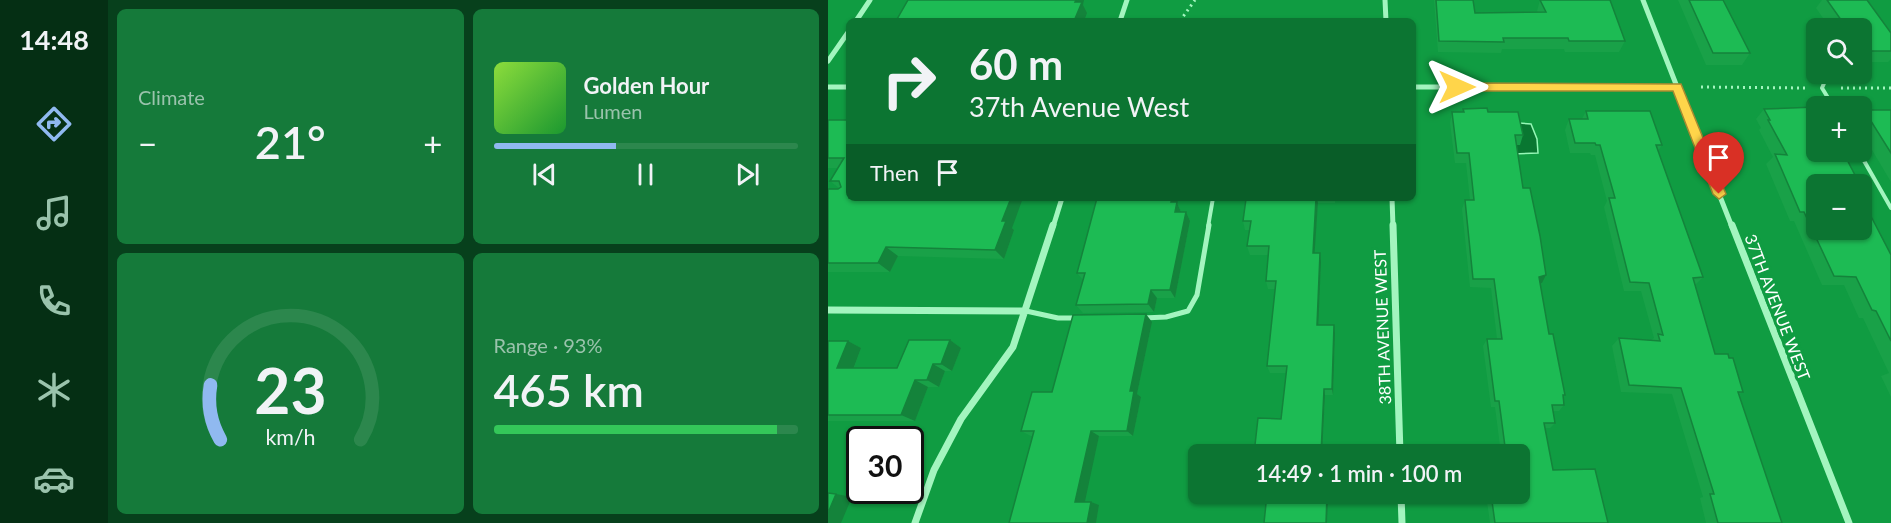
<!DOCTYPE html>
<meta charset="utf-8">
<style>
:root{--surface:#0c7532;--page:#157a3a;--text:#f1f3f6;--muted:#9ac3ac;--line:#2c874d;--accent:#90b9f0}
body{margin:0;font-family:Lato,sans-serif;background:var(--page);color:var(--text);height:100vh;display:flex;flex-direction:column;font-size:22px;white-space:nowrap}
*{box-sizing:border-box;margin:0}
p{font-size:20px;color:var(--muted)}
.icon{flex:none;width:33px;height:33px;fill:none;stroke:currentColor;stroke-width:2;stroke-linecap:round;stroke-linejoin:round}
.map{position:relative;flex:1;overflow:hidden}
.drawer{display:flex;flex-direction:column;gap:9px;padding:9px;background:#07401c;width:720px}
.drawer>*{flex:none}
.banner{position:absolute;left:18px;top:18px;width:570px;height:183px;border-radius:9px;box-shadow:0 2px 4px #0004;background:#0c7532;color:var(--text);overflow:hidden}
.buttons{position:absolute;left:978px;top:18px;display:grid;gap:12px}
.buttons a{display:grid;place-items:center;width:66px;height:66px;border-radius:9px;background:var(--surface);box-shadow:0 2px 4px #0004;font-size:30px}
.speed{position:absolute;left:18px;top:426px;display:flex;gap:12px;font-size:30px;font-weight:700;text-align:center}
.speed>*{display:grid;place-content:center;width:78px;height:78px;border-radius:50%;background:var(--surface);box-shadow:0 2px 4px #0004;line-height:1}
.speed .limit{border:3px solid #111;border-radius:9px;background:#fff;color:#111}
.pin{position:absolute;display:grid;place-items:center;width:51px;height:51px;color:#fff;margin:-62px -26px;border-radius:50% 50% 50% 0;rotate:-45deg;box-shadow:0 0 6px #0007}
.pin .icon{rotate:45deg}
.me{position:absolute;width:66px;margin:-33px;rotate:90deg;stroke-linejoin:round;filter:drop-shadow(0 0 4px #0008)}
.turn{display:flex;align-items:center;gap:21px;height:126px;padding:0 24px;font-size:27px}
.turn .icon{width:78px;height:78px;stroke-width:2.5}
.turn b{display:block;font-size:42px;line-height:51px}
.then{display:flex;align-items:center;height:57px;padding:0 24px;background:#0003;gap:12px;font-size:22px}
.big{font-size:45px;font-weight:600;line-height:1.1}
.drawer .card{flex:1;display:flex;flex-direction:column;justify-content:center;gap:9px;min-width:0;padding:0 21px;border-radius:9px;background:var(--page)}
.drawer .dial{align-items:center;gap:0}
.dial svg{height:156px;overflow:visible;fill:none;stroke:var(--line);stroke-width:7;stroke-linecap:round;text-anchor:middle}
.dial text{fill:var(--text);stroke:none}
.song{display:flex;align-items:center;gap:18px}
.cover{width:72px;height:72px;border-radius:9px;background:linear-gradient(135deg,hsl(90 70% 55%),hsl(130 70% 35%))}
.played{height:6px;border-radius:3px;background:linear-gradient(90deg,var(--accent) 40%,var(--line) 40%)}
.keys{display:flex;justify-content:space-around;direction:ltr}
.heat{display:flex;justify-content:space-between;align-items:center;font-size:33px;direction:ltr}
.charge{height:9px;border-radius:4px;background:linear-gradient(90deg,#34c759 93%,var(--line) 0)}
.drawer .tiles{flex:1;display:grid;gap:9px;grid-template-columns:repeat(2,1fr)}
.trip{position:absolute;left:360px;top:444px;width:342px;height:60px;border-radius:9px;background:var(--surface);box-shadow:0 2px 4px #0004;font-weight:600;line-height:60px;text-align:center}
main{display:flex;flex:1;min-height:0}
.tab-bar{display:flex;flex-direction:column;width:108px;justify-content:space-around;align-items:center;background:#052f14;color:var(--muted)}
.tab-bar .icon{width:42px;height:42px}
.tab-bar .current{color:var(--accent)}
.tab-bar b{font-size:27px;color:var(--text)}
.map>svg:first-child{display:block}
.water{fill:#097731;stroke:#95f8b6;stroke-width:1.5}
.lines{fill:none;stroke-linecap:round;stroke-linejoin:round}
.path{stroke:#a3f5bf;stroke-width:3;stroke-dasharray:2 4;stroke-linecap:butt}
.service-far1{stroke:#a3f5bf;stroke-width:4}
.service{stroke:#a3f5bf;stroke-width:5}
.minor-far1{stroke:#a3f5bf;stroke-width:5}
.minor{stroke:#a3f5bf;stroke-width:7}
.wall{fill:#19a148}
.shaded-wall{fill:#14833b}
.building{fill:#1dbb54;stroke:#14833b;stroke-width:1.5}
.route{fill:#ffd54a;stroke:#a68a30;stroke-width:1.5}
.labels{text-anchor:middle;dominant-baseline:central;stroke-width:6;stroke-linejoin:round;paint-order:stroke}
.street-label{font-size:16px;fill:#fff;stroke:#109c42}
</style>
<main>
<nav class="tab-bar">
<b>14:48</b>
<svg class="icon current" aria-label="directions" viewBox="0 0 24 24"><path d="M12 3l9 9-9 9-9-9zM9 14v-3h6M13 9l2 2-2 2"/></svg>
<svg class="icon" aria-label="music" viewBox="0 0 24 24"><path d="M9 18V5l10-2v13"/><circle cx="6" cy="18" r="3"/><circle cx="16" cy="16" r="3"/></svg>
<svg class="icon" aria-label="phone" viewBox="0 0 24 24"><path d="M5 4h4l2 5-3 2q2 4 5 5l2-3 5 2v4C11 20 4 13 5 4z"/></svg>
<svg class="icon" aria-label="climate" viewBox="0 0 24 24"><path d="M12 3v18M4 7l16 10M4 17L20 7"/></svg>
<svg class="icon" aria-label="car" viewBox="0 0 24 24"><path d="M5 17H2v-5l4-1 3-4h7l3 4 3 1v5h-3M9 17h6M6 11h13"/><circle cx="7" cy="17" r="2"/><circle cx="17" cy="17" r="2"/></svg>
</nav>
<section class="drawer">
<div class="tiles">
<div class="card"><p>Climate</p>
<div class="heat"><a>−</a><b class="big">21°</b><a>+</a></div>
</div>
<div class="card">
<div class="song"><i class="cover"></i><div><b>Golden Hour</b><p>Lumen</p></div></div>
<div class="played"></div>
<div class="keys"><svg class="icon" aria-label="previous" viewBox="0 0 24 24"><path d="M18 5L8 12l10 7zM5 5v14"/></svg><svg class="icon" aria-label="pause" viewBox="0 0 24 24"><path d="M8 5v14M16 5v14"/></svg><svg class="icon" aria-label="next" viewBox="0 0 24 24"><path d="M6 5l10 7-10 7zM19 5v14"/></svg></div>
</div>
<div class="card dial"><svg viewBox="0 0 100 80">
<path d="M14 69A42 42 0 1 1 86 69"/>
<path d="M14 69A42 42 0 0 1 9 41" stroke="#90b9f0"/>
<text x="50" y="56" font-size="32" font-weight="700">23</text>
<text x="50" y="72" font-size="11">km/h</text>
</svg></div>
<div class="card"><p>Range · 93%</p><b class="big">465 km</b><div class="charge"></div></div>
</div>
</section>
<div class="map">
<svg width="1063" height="523" viewBox="0 0 1063 523">
<rect width="100%" height="100%" fill="#109c42"/>
<path class="water" d="M690,123L703,124L709,139L710,153L685,154Z"/>
<g class="lines">
<path class="path" d="M352,21L367,0
M873,87L978,88
M1013,88H1063"/>
<path class="service-far1" d="M1000,74L994,88L1005,106
M1031,152L1063,208
M380,227L385,198"/>
<path class="service" d="M198,311L230,318H250
M315,318L338,317L360,311L369,295L381,225"/>
<path class="minor-far1" d="M557,0L558,21
M815,0L904,227
M28,21L42,0
M292,21L299,0
M0,61L21,31
M0,87H21
M585,87H849
M564,198L565,227
M225,227L234,198"/>
<path class="minor" d="M565,225L572,454
M904,225L1021,523
M0,310L198,311
M573,494L574,523
M87,523L106,470L133,419L185,347L225,225"/>
</g>
<path class="wall" d="M606,0H645L647,13L710,12L709,11L712,0L797,41L791,52H737L736,49H674L673,53L610,52Z
M850,0H895L922,53L914,65H878Z
M994,0H1039L1063,33V59L1060,62H1034V28H1002L988,8Z
M635,109L660,112L695,135L692,145H688L695,188L714,283L712,284L721,334L737,395L735,397L736,405L731,411H725L727,423L722,428H717L725,470L780,523H662L658,494H692V454H673L667,407H663L655,346L659,339H669L663,288L642,287L634,209L637,200H642L638,163H627L622,123L624,112H635Z
M936,109L1029,179L1025,183L1063,255V397L1053,376L1061,373L1035,318H1031L1016,285H994L966,221H962L938,164L945,157L931,130L933,128L928,119Z
M1036,110H1063V182L1034,133V112Z
M758,111L834,145L830,151L875,277L867,285L887,354L901,358L915,392L911,394L954,523H878L872,498L875,497L844,394L793,392L784,346L791,338L824,340L826,338L813,291H796L776,207L779,201L767,155H763L762,153H742L737,130L741,119H754Z
M0,120L184,228L186,230L176,259L70,256L62,272H0V189H10L11,188L2,181L10,168H0Z
M438,198H507V203H490L486,253H492L493,262L490,325L507,333L505,395H497L494,454H426L453,419L458,373H442L439,366L447,289H440L438,281L440,255H422L419,246L422,230H417L415,221Z
M349,203L353,212H358L362,221L347,298H329L326,312L255,313L248,305L255,280L249,273Z
M324,322L309,394L313,397L305,436H271L256,502L271,505L268,523L205,436H203L193,431L224,392Z
M122,340L133,348L124,371H117L111,387H100L87,421H0V341H20L33,348L26,368H69Z"/>
<path class="shaded-wall" d="M248,0H256L255,5L259,13L256,21H246Z
M183,198H195L184,228L186,230L176,259L167,250L174,221Z
M344,198H350L349,203L353,212L351,221L343,202Z
M488,198H489L490,203L486,262L485,253Z
M358,212L362,221L347,298L342,290Z
M58,247L70,256L62,272L50,263Z
M492,253L493,262L490,332L489,325Z
M718,275L714,283L707,286L711,277Z
M323,290L329,298L326,312L320,304Z
M318,314L324,322L309,394L313,397L305,436L299,431L302,391Z
M506,325L507,333L505,395L504,389Z
M122,340L133,348L124,371L113,364Z
M20,341L33,348L23,375L9,368Z
M105,364L117,371L111,387L99,380Z
M87,380L100,387L87,421L73,415Z
M496,389L497,395L494,454H493Z
M263,431L271,436L256,506L247,502Z
M8,494L24,497L13,523H0V513Z
M499,494H500L499,523H498Z
M263,502L271,505L268,523H259Z"/>
<path class="building" d="M80,0H248L247,2H254L246,21H68Z
M608,0H645L647,13L718,12L712,0H782L797,41H741L740,38H675L676,42L611,41Z
M861,0H895L922,53H885Z
M999,0H1039L1063,33V51H1034V28H1016L1013,24H1016Z
M988,107V152H1015L1029,179H1023L1026,184H988V230H1034V199L1063,255V341L1048,311L1044,310L1028,277L1006,276L976,212H972L947,154L959,155L940,120H942L936,109Z
M659,108L660,112H690L695,135H687L695,188H702L712,236L718,275L711,277L721,334H725L737,395H735L736,405H724L727,423H716L725,470L767,469L780,523H667L663,494H692V454H678L671,401H667L659,339H674L666,279H645L637,200H646L641,153H629L624,112H636L635,109Z
M1036,110H1063V153Z
M758,111H822L834,145H828L875,277L865,278L887,354H900L901,358H905L915,392H910L954,523H890L882,494H886L853,388L801,385L791,338L832,341L830,334L835,335L821,283L802,282L781,198H787L772,145H768L767,143H747L741,119H760Z
M0,120H21V198H183L174,221H178L167,250L58,247L50,263H0V189H10L13,187L11,181H2L16,158H0Z
M269,198H344L343,202H349L347,212H358L342,290H323L320,304L248,305L257,273H249Z
M438,198H488L485,253H492L489,325H506L504,389H496L493,454H426L430,418L453,419L459,366H439L448,281H438L441,246H419L423,221H415L418,199H438Z
M318,314L302,391H306L299,431H263L247,502H263L259,523H181L206,431H193L204,392H224L245,315Z
M81,340H122L113,364H105L99,380H87L73,415H0V341H20L9,368H69Z
M0,493L8,494L0,513Z
M439,494H499L498,523H436Z"/>
<path class="route" d="M629,83L853,84L898,194L891,199L885,194L845,91H629L623,87Z"/>
<g class="labels">
<g class="street-label">
<text transform="translate(950 307) rotate(69)">37TH AVENUE WEST</text>
<text transform="translate(554 327) rotate(-92)">38TH AVENUE WEST</text>
</g>
</g>
</svg>
<div class="buttons">
<a><svg class="icon" aria-label="search" viewBox="0 0 24 24"><circle cx="10" cy="10" r="6"/><path d="M15 15l6 6"/></svg></a>
<a>+</a>
<a>−</a>
</div>
<div class="speed"><div class="limit">30</div></div>
<div class="pin" style="left:891px;top:194px;background:#d93025"><svg class="icon" aria-label="arrive" viewBox="0 0 24 24"><path d="M6 21V4h12l-3 4 3 4H6"/></svg></div>
<svg class="me" style="left:629px;top:87px" viewBox="-20 -20 40 40"><path d="M0-17L14 15 0 8-14 15z" fill="#ffd54a" stroke="#fff" stroke-width="4"/></svg>
<div class="trip">14:49 · 1 min · 100 m</div>
<div class="banner">
<div class="turn"><svg class="icon" aria-label="right" viewBox="0 0 24 24"><path d="M7 20v-9h11M14 6l5 5-5 5"/></svg><div><b>60 m</b>37th Avenue West</div></div>
<div class="then">Then<svg class="icon" aria-label="arrive" viewBox="0 0 24 24"><path d="M6 21V4h12l-3 4 3 4H6"/></svg></div>
</div>
</div>
</main>
